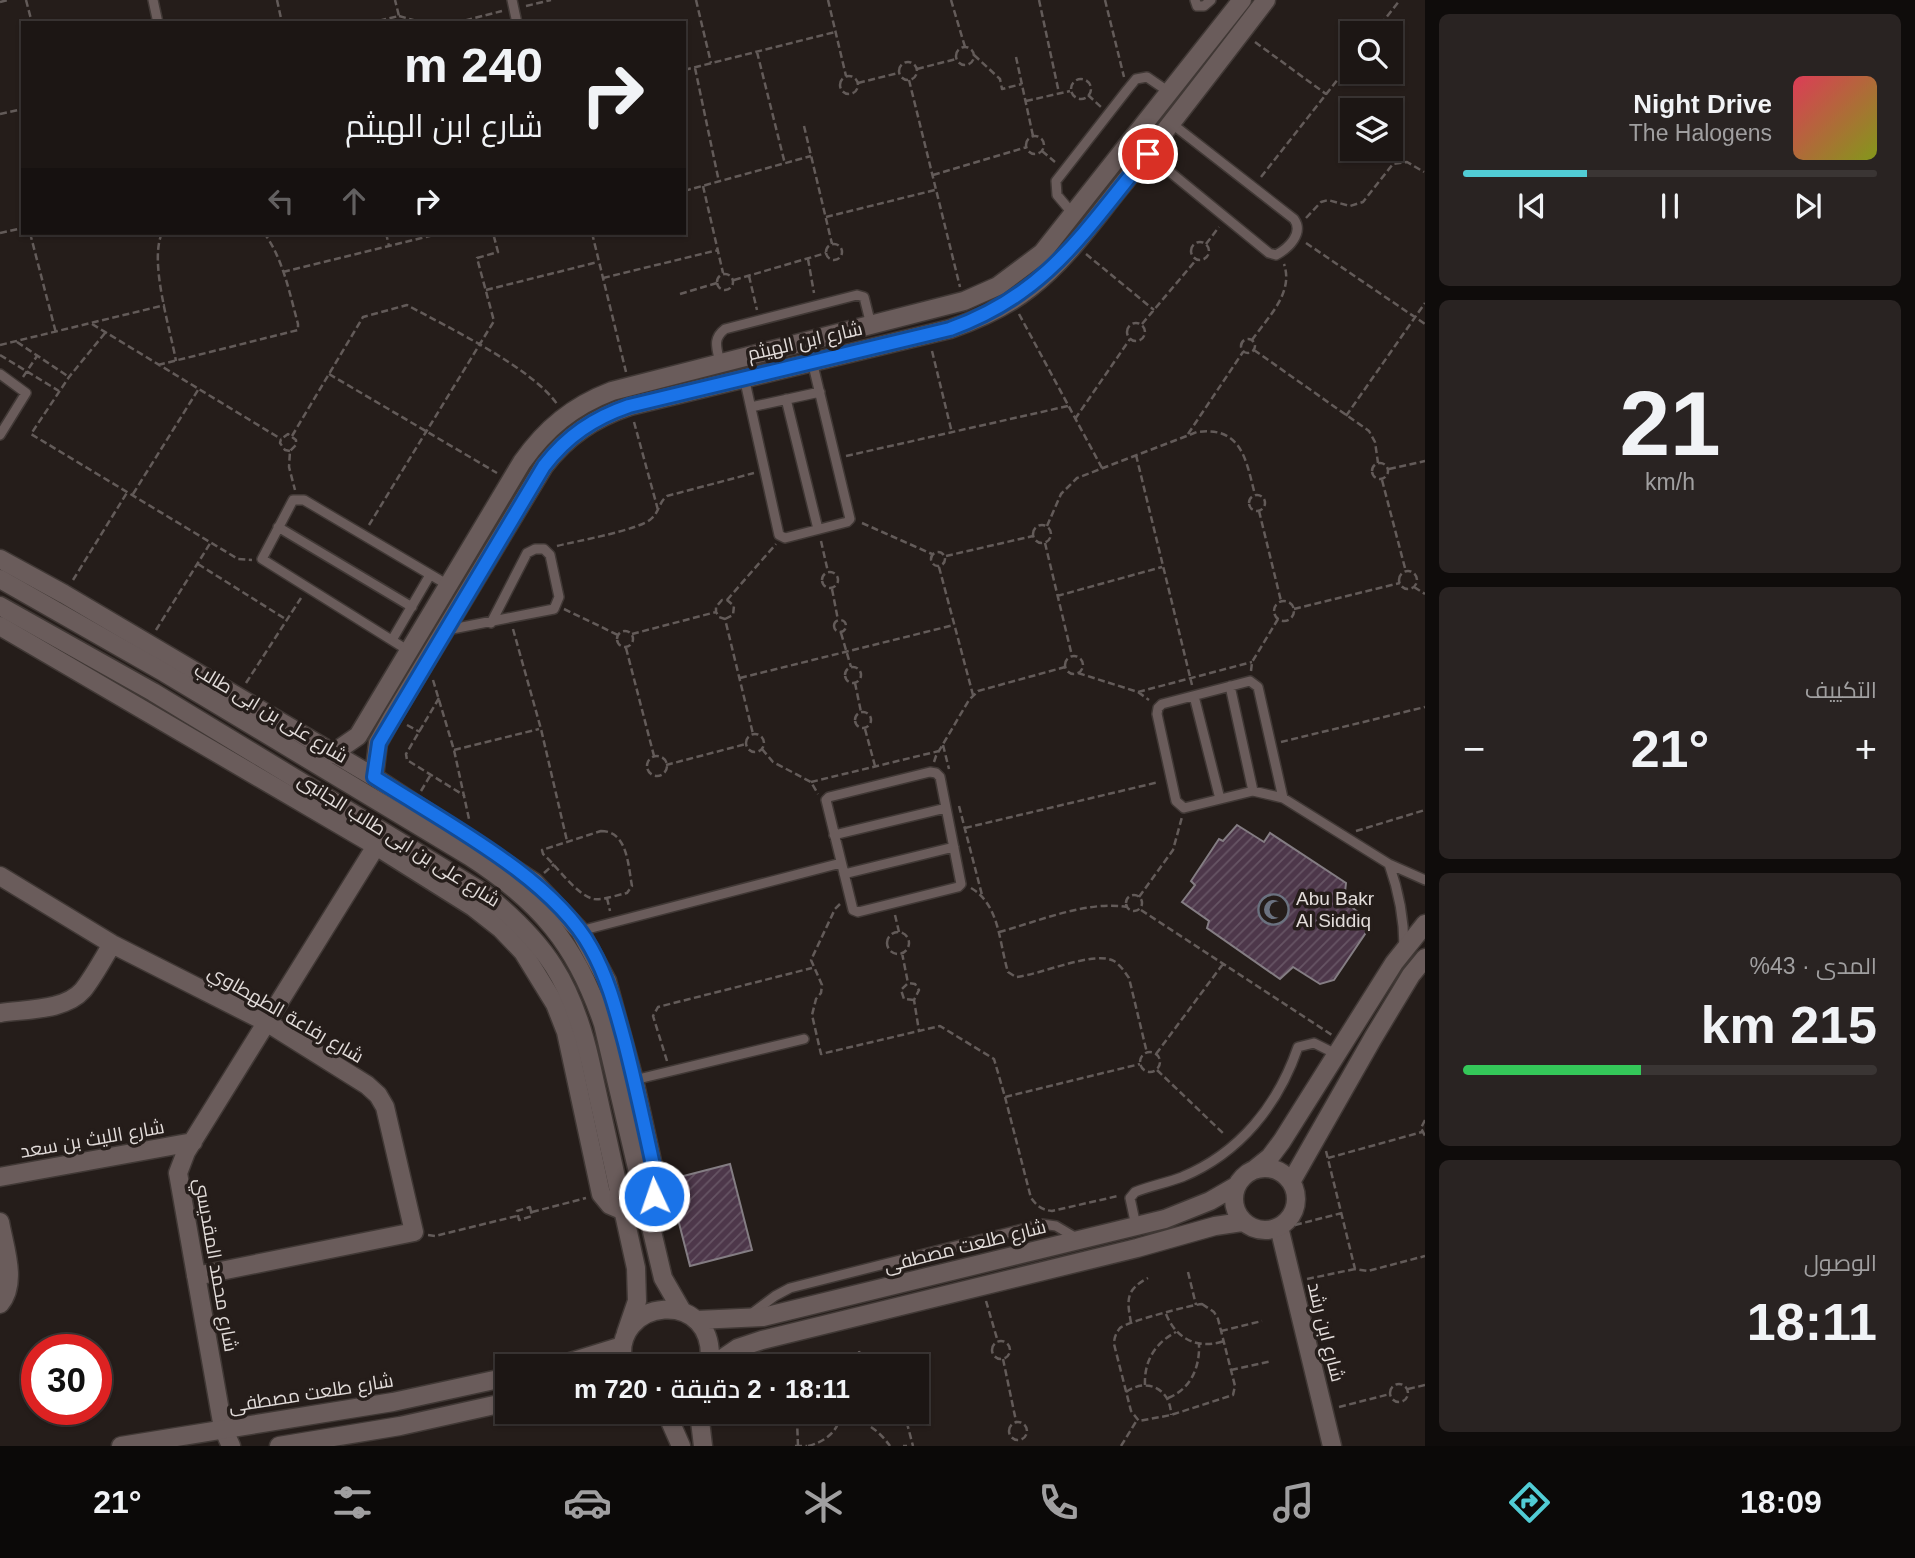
<!DOCTYPE html>
<html lang="ar">
<meta charset="utf-8">
<style>
:root{--surface:#1c1614;--page:#292322;--text:#f1f3f6;--muted:#a09fa0;--line:#3a3534;--accent:#51ccd5}
body{margin:0;font-family:Helvetica,Cairo,sans-serif;background:var(--page);color:var(--text);direction:rtl;height:100vh;display:flex;flex-direction:column;font-size:26px;white-space:nowrap}
*{box-sizing:border-box;margin:0}
p{font-size:23px;color:var(--muted)}
.icon{flex:none;width:38px;height:38px;fill:none;stroke:currentColor;stroke-width:2;stroke-linecap:round;stroke-linejoin:round}
.map{position:relative;flex:1;overflow:hidden;direction:ltr}
.panel{display:flex;flex-direction:column;gap:14px;padding:14px;background:#0f0c0b;width:490px}
.panel>*{flex:none}
.hud{position:absolute;left:21px;top:21px;width:665px;height:214px;border-radius:0px;box-shadow:0 2px 5px #0004,0 0 0 2px var(--line);direction:rtl;background:#1c1614;color:var(--text);overflow:hidden}
.tools{position:absolute;left:1340px;top:21px;display:grid;gap:14px}
.tools a{display:grid;place-items:center;width:63px;height:63px;border-radius:0px;background:var(--surface);box-shadow:0 2px 5px #0004,0 0 0 2px var(--line);font-size:35px}
.speed{position:absolute;left:21px;top:1334px;display:flex;gap:14px;font-size:35px;font-weight:700;text-align:center}
.speed>*{display:grid;place-content:center;width:91px;height:91px;border-radius:50%;background:var(--surface);box-shadow:0 2px 5px #0004,0 0 0 2px var(--line);line-height:1}
.speed .limit{border:10px solid #d22;background:#fff;color:#111}
.pin{position:absolute;display:grid;place-items:center;width:60px;height:60px;color:#fff;margin:-30px;border:4px solid #fff;border-radius:50%;box-shadow:0 2px 7px #0007}
.me{position:absolute;width:77px;margin:-38px;rotate:357deg;stroke-linejoin:round;filter:drop-shadow(0 0 5px #0008)}
.turn{display:flex;align-items:center;gap:24px;height:147px;padding:0 28px;font-size:32px}
.turn .icon{width:91px;height:91px;stroke-width:2.5}
.turn b{display:block;font-size:49px;line-height:60px}
.lanes{display:flex;align-items:center;height:66px;padding:0 28px;background:#0003;justify-content:center;gap:35px;direction:ltr}
.lanes .off{opacity:.35}
.big{font-size:52px;font-weight:600;line-height:1.1}
.panel .tile{flex:1;display:flex;flex-direction:column;justify-content:center;gap:10px;min-width:0;padding:0 24px;border-radius:10px;background:var(--page)}
.panel .dial{align-items:center;gap:0}
.dial b{font-size:91px;line-height:1}
.song{display:flex;align-items:center;gap:21px}
.cover{width:84px;height:84px;border-radius:10px;background:linear-gradient(135deg,hsl(350 70% 55%),hsl(70 70% 35%))}
.played{height:7px;border-radius:4px;background:linear-gradient(90deg,var(--accent) 30%,var(--line) 30%)}
.keys{display:flex;justify-content:space-around;direction:ltr}
.heat{display:flex;justify-content:space-between;align-items:center;font-size:38px;direction:ltr}
.charge{height:10px;border-radius:5px;background:linear-gradient(90deg,#34c759 43%,var(--line) 0)}
.trip{position:absolute;left:495px;top:1354px;width:434px;height:70px;border-radius:0px;background:var(--surface);box-shadow:0 2px 5px #0004,0 0 0 2px var(--line);font-weight:600;line-height:70px;text-align:center;direction:rtl}
.dock{display:flex;height:112px;justify-content:space-around;align-items:center;background:#0b0908;color:var(--muted)}
.dock .icon{width:49px;height:49px}
.dock .selected{color:var(--accent)}
.dock b{font-size:32px;color:var(--text)}
main{display:flex;flex:1;min-height:0}
.map>svg:first-child{display:block}
.building{fill:url(#building-hatch);stroke:#847d83;stroke-width:2}
.lines{fill:none;stroke-linecap:round;stroke-linejoin:round}
.service-casing{stroke:#403835;stroke-width:12}
.minor-casing{stroke:#403835;stroke-width:21}
.tertiary-casing{stroke:#403835;stroke-width:21}
.path{stroke:#635b59;stroke-width:2.5;stroke-dasharray:7 3.5;stroke-linecap:butt}
.service{stroke:#6a5c5b;stroke-width:9}
.minor{stroke:#6a5c5b;stroke-width:18}
.tertiary{stroke:#6a5c5b;stroke-width:18}
.route-casing{stroke:#114b97;stroke-width:18}
.route{stroke:#1a73e8;stroke-width:12}
.labels{text-anchor:middle;dominant-baseline:central;stroke-width:7;stroke-linejoin:round;paint-order:stroke}
.street-label{font-size:19px;fill:#e3dddb;stroke:#251d1a}
.poi-label{font-size:19px;fill:#e3dddb;stroke:#251d1a;text-anchor:start}
</style>
<main>
<section class="panel">
<div class="tile">
<div class="song"><i class="cover"></i><div><b>Night Drive</b><p>The Halogens</p></div></div>
<div class="played"></div>
<div class="keys"><svg class="icon" aria-label="previous" viewBox="0 0 24 24"><path d="M18 5L8 12l10 7zM5 5v14"/></svg><svg class="icon" aria-label="pause" viewBox="0 0 24 24"><path d="M8 5v14M16 5v14"/></svg><svg class="icon" aria-label="next" viewBox="0 0 24 24"><path d="M6 5l10 7-10 7zM19 5v14"/></svg></div>
</div>
<div class="tile dial"><b>21</b><p>km/h</p></div>
<div class="tile"><p>التكييف</p>
<div class="heat"><a>−</a><b class="big">21°</b><a>+</a></div>
</div>
<div class="tile"><p>المدى · 43%</p><b class="big">215 km</b><div class="charge"></div></div>
<div class="tile"><p>الوصول</p><b class="big">18:11</b></div>
</section>
<div class="map">
<svg width="1425" height="1446" viewBox="0 0 1425 1446">
<defs>
<pattern id="building-hatch" width="6" height="6" patternUnits="userSpaceOnUse" patternTransform="scale(1.75)"><rect width="6" height="6" fill="#4d374a"/><path d="M-1 1l2-2M0 6l6-6M5 7l2-2" fill="none" stroke="#665464"/></pattern>
</defs>
<rect width="100%" height="100%" fill="#251d1a"/>
<path class="building" d="M1237,825L1264,842L1270,833L1346,883L1344,901L1363,916L1360,927L1367,931L1334,980L1320,984L1293,967L1280,979L1207,928L1209,921L1182,902L1195,885L1191,881L1219,839L1223,841Z
M730,1164L752,1250L690,1266L668,1180Z"/>
<g class="lines">
<defs>
<path id="service" d="M153,0L158,23
M512,0L517,23
M1195,0L1197,6H1204L1211,0
M1148,154L1269,253L1276,255C1289,248 1304,233 1294,219L1171,123
M1073,214L1057,195L1056,181L1127,90L1136,79L1147,77L1169,92
M720,363C717,348 712,339 725,329L857,295L864,297L871,325
M0,374L26,393L0,435
M744,377L779,535L785,538L847,522L850,519L812,361
M786,399L818,529
M751,407L820,392
M278,527L412,607
M447,630L554,609L559,597L550,555L544,549H535L527,553L491,623
M392,640L430,575
M409,651L262,559L293,500H304L448,585
M1230,686L1253,791
M1194,696L1220,799
M930,772L936,773L940,777L961,884L958,887L858,912L853,910L826,800L829,797Z
M1283,798L1258,687L1250,681L1162,704L1158,708L1157,714L1176,801L1184,808L1253,791L1283,798L1389,864L1425,880
M834,835L946,808
M1389,864C1399,892 1404,917 1404,947
M844,874L954,847
M580,931L841,863
M634,1080L804,1039
M1136,1226L1130,1198L1135,1192C1150,1186 1166,1183 1182,1177C1240,1153 1278,1105 1298,1047L1314,1043L1336,1054
M751,1314L775,1296L790,1288L1042,1224L1056,1226L1078,1239"/>
<path id="minor" d="M0,559L64,594L374,777L534,882L580,931L607,981L634,1080L657,1184L654,1196L645,1206
M0,626L376,846L473,907L501,929L523,952L555,1004L566,1032L601,1194L610,1205L624,1211
M332,754L358,736L522,462C546,428 573,406 612,391L964,301L998,286L1042,253L1242,0
M374,777L378,743L392,718L544,466C567,436 594,418 630,406L950,329C979,319 1006,307 1030,288C1065,261 1091,224 1119,189C1169,127 1217,64 1266,0
M0,876L112,944L268,1023L367,1085L378,1095L385,1107L414,1232L196,1276
M0,1013C25,1009 65,1011 83,990C94,976 103,959 112,944
M0,1177L193,1142
M0,1222C4,1246 18,1283 0,1304
M1279,1227L1332,1446
M231,1446L223,1428L178,1173L186,1152L381,838"/>
<path id="tertiary" d="M0,579L165,673L469,856C540,902 576,944 603,1024L663,1278L682,1311
M0,606L153,692L484,893C546,943 572,982 590,1060L636,1268L637,1301L626,1333
M1234 1199a31 31 0 1 1 62 0a31 31 0 1 1-62 0Z
M1255,1169L1270,1157L1282,1141L1394,963L1425,924
M1291,1182L1373,1038L1411,975L1425,958
M697,1320L763,1317L1165,1219L1210,1201L1236,1186
M554,1367L622,1346
M624,1367C606,1297 721,1284 709,1367
M710,1367L738,1348L762,1340L1137,1248L1215,1226L1242,1222
M666,1412L681,1446
M699,1412L703,1446
M121,1446L393,1402L508,1377
M279,1446L400,1426L508,1402"/>
</defs>
<use href="#service" class="service-casing"/>
<use href="#minor" class="minor-casing"/>
<use href="#tertiary" class="tertiary-casing"/>
<path class="path" d="M26,0L32,23
M277,0L282,23
M696,0L711,63
M828,0L846,76
M951,0L965,47
M1039,0L1059,93
M1105,0L1124,77
M0,2L8,0
M526,6L551,0
M399,16L424,23
M369,23L399,16L395,0
M455,23L502,11
M1374,33L1400,0
M1255,42L1326,94
M956 56a9 9 0 1 1 18 0a9 9 0 1 1-18 0Z
M757,52L785,164
M974,55L1000,79L1002,89L1022,84
M1016,57L1033,136
M899 71a9 9 0 1 1 18 0a9 9 0 1 1-18 0Z
M695,68L719,182
M917,69L956,59
M684,70L835,32
M840 85a9 9 0 1 1 18 0a9 9 0 1 1-18 0Z
M1071 89a10 10 0 1 1 20 0a10 10 0 1 1-20 0Z
M909,80L960,287
M858,83L898,73
M1088,95L1101,107
M1026,101L1070,91
M0,114L23,109
M804,126L832,244
M1026 145a9 9 0 1 1 18 0a9 9 0 1 1-18 0Z
M1042,151L1055,162
M933,175L1027,147
M1261,177L1353,60
M684,183L686,191
M703,186L723,273
M684,191L811,156
M826,217L935,190
M1306,218L1321,202L1328,200L1350,206L1363,202L1393,164L1407,162L1424,172
M0,233L23,228
M30,233L56,333
M162,233C149,262 170,328 176,361
M386,233L389,246
M592,233L626,372
M1191 251a9 9 0 1 1 18 0a9 9 0 1 1-18 0Z
M1306,243L1425,324
M826 252a8 8 0 1 1 16 0a8 8 0 1 1-16 0Z
M1206,244L1219,227
M1086,254L1154,310
M808,259L814,293
M283,272L442,233
M717 282a8 8 0 1 1 16 0a8 8 0 1 1-16 0Z
M749,276L757,310
M603,278L718,250
M734,280L826,253
M486,290L598,262
M680,294L717,283
M1019,314L1102,468
M1127 332a9 9 0 1 1 18 0a9 9 0 1 1-18 0Z
M92,324L281,439
M1142,324L1196,260
M105,333L69,377L31,434L238,559L252,560
M1241 346a7 7 0 1 1 14 0a7 7 0 1 1-14 0Z
M1252,340C1268,317 1294,293 1284,264
M17,342L69,377
M0,345L165,305
M1254,350L1369,431L1375,442L1378,463
M932,351L952,433
M0,355L59,391
M158,365L298,330V324C290,295 283,258 264,233
M329,374L497,473
M23,377L37,356
M1346,416L1425,303
M1075,419L1130,339
M634,422L658,510
M1188,434L1243,352
M292,436L363,317L407,305C449,328 531,367 557,404
M290,451L285,450L280,443L281,439L288,434L296,440V445L290,451L289,467L295,490
M1136,455L1192,685
M846,456L1068,406
M1372 471a8 8 0 1 1 16 0a8 8 0 1 1-16 0Z
M1389,469L1425,461
M1382,480L1406,572
M133,494L198,390
M1249 503a8 8 0 1 1 16 0a8 8 0 1 1-16 0Z
M1259,511L1281,601
M862,523L932,554
M1033 534a9 9 0 1 1 18 0a9 9 0 1 1-18 0Z
M369,525L494,321L477,258L498,252L493,233
M1047,526L1061,494L1077,478L1197,432C1242,426 1246,460 1255,495
M821,541L828,572
M1045,543L1072,656
M557,546C576,541 641,530 652,518C659,512 659,502 667,496L754,473
M931 559a7 7 0 1 1 14 0a7 7 0 1 1-14 0Z
M946,556L1033,536
M198,564L287,620
M939,567L973,695
M1399 580a9 9 0 1 1 18 0a9 9 0 1 1-18 0Z
M822 580a8 8 0 1 1 16 0a8 8 0 1 1-16 0Z
M73,580L128,491
M1414,587L1425,594
M832,589L838,620
M1057,596L1162,567
M727,600L776,544
M1274 611a10 10 0 1 1 20 0a10 10 0 1 1-20 0Z
M564,609L618,635
M1294,609L1400,583
M725,619L733,615L734,606L727,600H722L716,607V612L719,617L725,619L753,734
M834 626a6 6 0 1 1 12 0a6 6 0 1 1-12 0Z
M513,629L541,729L567,841
M156,630L211,542
M617 639a8 8 0 1 1 16 0a8 8 0 1 1-16 0Z
M841,633L851,667
M632,634L716,612
M626,648L654,756
M1065 665a9 9 0 1 1 18 0a9 9 0 1 1-18 0Z
M845 675a8 8 0 1 1 16 0a8 8 0 1 1-16 0Z
M1251,671L1252,662L1278,619
M1078,673L1138,692L1252,662
M740,678L954,625
M433,680L454,750L469,819
M246,683L301,598
M855,683L861,712
M1138,692L1149,700
M439,698L406,754L407,760L465,796
M855 720a8 8 0 1 1 16 0a8 8 0 1 1-16 0Z
M407,725L420,732
M865,729L875,766
M746 743a9 9 0 1 1 18 0a9 9 0 1 1-18 0Z
M1281,742L1425,707
M943,745L949,769
M762,749L773,762L811,782L818,794
M454,750L539,729
M647 766a10 10 0 1 1 20 0a10 10 0 1 1-20 0Z
M934,762L936,756L969,700L978,691L1065,667
M666,765L746,744
M811,782L939,751
M421,791L430,776
M959,806L982,895
M965,828L1159,782
M601,831C628,831 628,866 632,886L627,893C617,895 604,900 594,899C577,896 556,865 543,854L542,850Z
M1356,831L1425,810
M544,873L554,864
M971,888C1000,905 999,943 1008,972L1016,977C1040,975 1094,950 1114,961C1120,965 1125,972 1129,978L1147,1053
M1126 903a8 8 0 1 1 16 0a8 8 0 1 1-16 0Z
M1139,897L1173,850L1182,817
M607,898L610,911
M840,904L835,909L811,960L822,985L821,993L816,999L812,1015L821,1054L940,1026L994,1059L1005,1097L1140,1064
M1141,910L1332,1035
M895,915L899,932
M999,932C1037,922 1087,900 1127,907
M887 943a11 11 0 1 1 22 0a11 11 0 1 1-22 0Z
M902,953L908,983
M914,1000L904,999L901,990L908,983L915,984L919,990L914,1000L919,1031
M1140 1062a10 10 0 1 1 20 0a10 10 0 1 1-20 0Z
M1156,1054L1223,964
M667,1061L653,1016L658,1007L812,968
M1157,1070L1225,1135
M1005,1097L1031,1198C1037,1206 1042,1210 1052,1211L1118,1196
M1425,1120L1421,1128L1425,1136
M1326,1151L1355,1269L1368,1271L1425,1256
M1328,1158L1422,1132
M530,1207L532,1216L519,1220L517,1211Z
M532,1212L586,1198
M1295,1225L1342,1213
M428,1235L435,1236L517,1216
M1188,1272L1196,1305
M1307,1279L1355,1269
M986,1301L998,1342
M1202,1304L1214,1312L1218,1319L1235,1386L1233,1395L1171,1415L1139,1421L1131,1411L1114,1344C1114,1338 1116,1333 1120,1328C1126,1322 1191,1305 1202,1304Z
M1166,1314C1176,1339 1198,1350 1224,1341
M1131,1323C1127,1300 1125,1290 1148,1278
M1221,1331L1262,1321
M992 1350a9 9 0 1 1 18 0a9 9 0 1 1-18 0Z
M859,1351L863,1367
M1003,1359L1016,1421
M804,1364L805,1367
M1231,1370L1272,1361
M1390 1393a9 9 0 1 1 18 0a9 9 0 1 1-18 0Z
M1145,1385C1144,1361 1155,1343 1176,1332
M1408,1389L1425,1385
M1126,1392C1147,1377 1171,1389 1171,1415
M1168,1398C1191,1389 1200,1367 1199,1344
M1339,1407L1390,1394
M904,1412L913,1446
M842,1415C862,1419 878,1429 890,1446
M1009 1431a9 9 0 1 1 18 0a9 9 0 1 1-18 0Z
M795,1446H807
M798,1446L797,1420L804,1412
M808,1446C827,1441 838,1431 842,1412
M903,1446H907
M1121,1446L1137,1420"/>
<use href="#service" class="service"/>
<use href="#minor" class="minor"/>
<use href="#tertiary" class="tertiary"/>
</g>
<g class="lines">
<defs>
<path id="route" d="M654,1196L657,1184C647,1137 637,1090 625,1043C616,1010 608,978 591,948C552,877 442,821 374,777L379,743L544,466C567,436 594,418 629,406L950,329C1048,294 1085,230 1148,154"/>
</defs>
<use href="#route" class="route-casing"/>
<use href="#route" class="route"/>
</g>
<defs>
<symbol id="mosque-ring" viewBox="-11 -11 22 22"><circle r="9.5" fill="#251d1a" stroke="#6b7280" stroke-width="1.5"/><path d="M3.5-4.9A6 6 0 1 0 3.5 4.9A5 5 0 1 1 3.5-4.9Z" fill="#6b7280"/></symbol>
</defs>
<g fill-rule="evenodd">
<use href="#mosque-ring" x="1256" y="892" width="35" height="35"/>
</g>
<g class="labels">
<g class="street-label">
<text transform="translate(805 341) rotate(-13)">شارع ابن الهيثم</text>
<text transform="translate(271 713) rotate(31)">شارع على بن ابى طالب</text>
<text transform="translate(399 840) rotate(32)">شارع على بن ابى طالب الجانبى</text>
<text transform="translate(286 1014) rotate(30)">شارع رفاعة الطهطاوي</text>
<text transform="translate(92 1139) rotate(-10)">شارع الليث بن سعد</text>
<text transform="translate(965 1246) rotate(-14)">شارع طلعت مصطفى</text>
<text transform="translate(216 1265) rotate(80)">شارع محمد المقديسي</text>
<text transform="translate(1326 1332) rotate(76)">شارع ابن رشد</text>
<text transform="translate(311 1393) rotate(-9)">شارع طلعت مصطفى</text>
</g>
<g class="poi-label">
<text x="1296" y="898">Abu Bakr<tspan x="1296" dy="22">Al Siddiq</tspan></text>
</g>
</g>
</svg>
<div class="tools">
<a><svg class="icon" aria-label="search" viewBox="0 0 24 24"><circle cx="10" cy="10" r="6"/><path d="M15 15l6 6"/></svg></a>
<a><svg class="icon" aria-label="layers" viewBox="0 0 24 24"><path d="M12 4l9 5-9 5-9-5zM3 14l9 5 9-5"/></svg></a>
</div>
<div class="speed"><div class="limit">30</div></div>
<div class="pin" style="left:1148px;top:154px;background:#d93025"><svg class="icon" aria-label="arrive" viewBox="0 0 24 24"><path d="M6 21V4h12l-3 4 3 4H6"/></svg></div>
<svg class="me" style="left:654px;top:1196px" viewBox="-20 -20 40 40"><circle r="17" fill="#1a73e8" stroke="#fff" stroke-width="3"/><path d="M0-11L8 9 0 5-8 9z" fill="#fff"/></svg>
<div class="trip">18:11 · 2 دقيقة · 720 m</div>
<div class="hud">
<div class="turn"><svg class="icon" aria-label="right" viewBox="0 0 24 24"><path d="M7 20v-9h11M14 6l5 5-5 5"/></svg><div><b>240 m</b>شارع ابن الهيثم</div></div>
<div class="lanes"><svg class="icon off" aria-label="left" viewBox="0 0 24 24"><path d="M17 20v-9H6M10 6l-5 5 5 5"/></svg><svg class="icon off" aria-label="ahead" viewBox="0 0 24 24"><path d="M12 20V5M6 11l6-6 6 6"/></svg><svg class="icon" aria-label="right" viewBox="0 0 24 24"><path d="M7 20v-9h11M14 6l5 5-5 5"/></svg></div>
</div>
</div>
</main>
<nav class="dock">
<b>18:09</b>
<svg class="icon selected" aria-label="directions" viewBox="0 0 24 24"><path d="M12 3l9 9-9 9-9-9zM9 14v-3h6M13 9l2 2-2 2"/></svg>
<svg class="icon" aria-label="music" viewBox="0 0 24 24"><path d="M9 18V5l10-2v13"/><circle cx="6" cy="18" r="3"/><circle cx="16" cy="16" r="3"/></svg>
<svg class="icon" aria-label="phone" viewBox="0 0 24 24"><path d="M5 4h4l2 5-3 2q2 4 5 5l2-3 5 2v4C11 20 4 13 5 4z"/></svg>
<svg class="icon" aria-label="climate" viewBox="0 0 24 24"><path d="M12 3v18M4 7l16 10M4 17L20 7"/></svg>
<svg class="icon" aria-label="car" viewBox="0 0 24 24"><path d="M5 17H2v-5l4-1 3-4h7l3 4 3 1v5h-3M9 17h6M6 11h13"/><circle cx="7" cy="17" r="2"/><circle cx="17" cy="17" r="2"/></svg>
<svg class="icon" aria-label="filters" viewBox="0 0 24 24"><path d="M4 7h16M4 17h16"/><circle cx="9" cy="7" r="2"/><circle cx="15" cy="17" r="2"/></svg>
<b>21°</b>
</nav>
